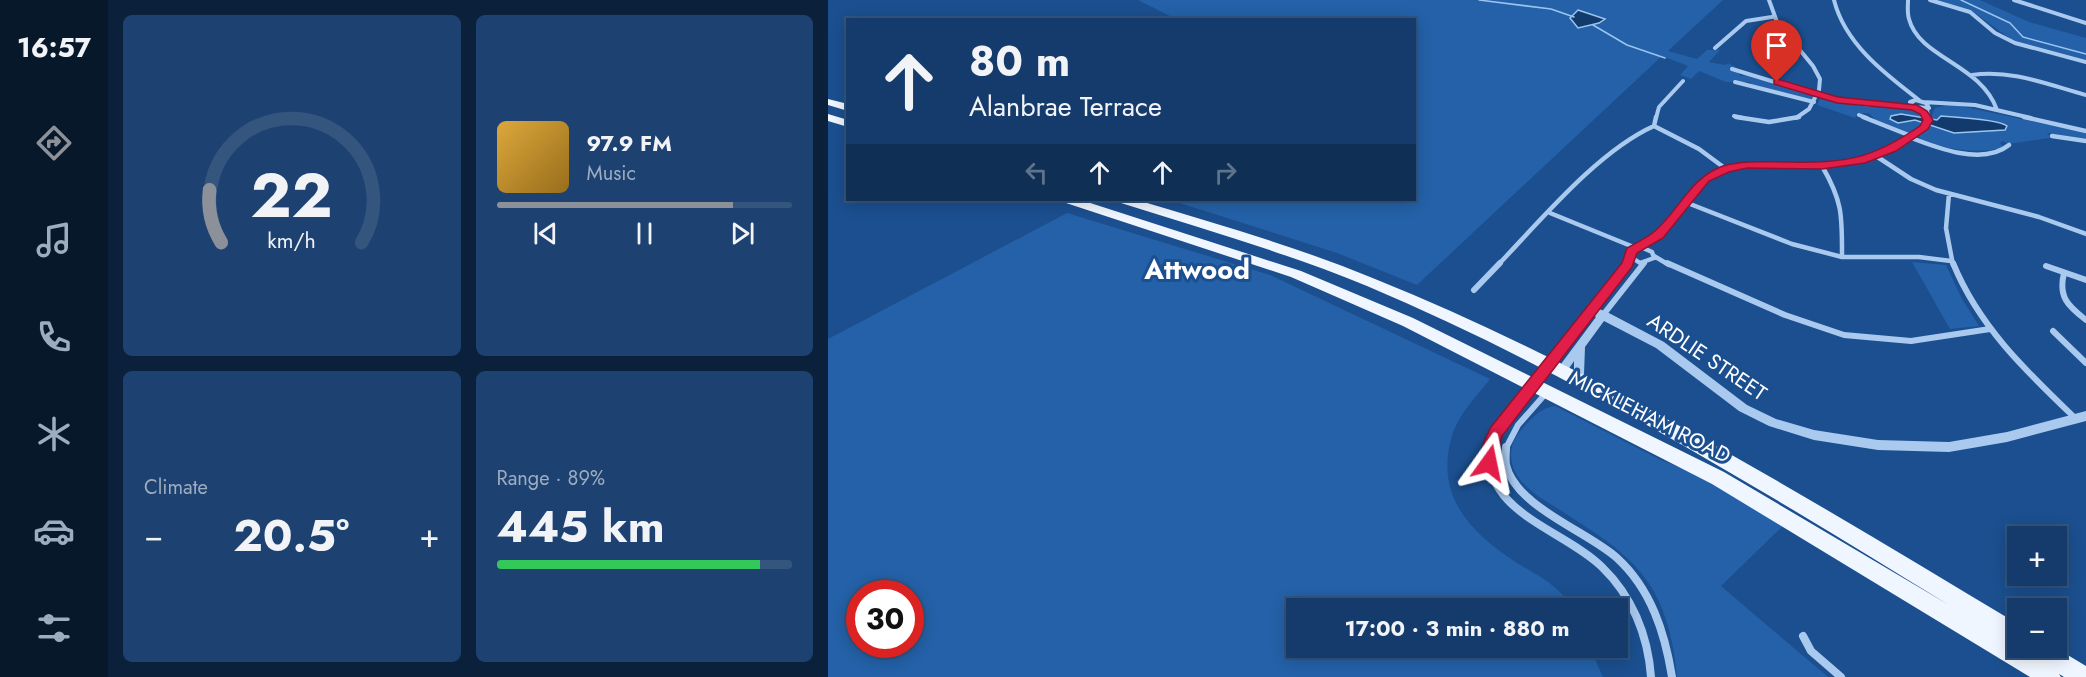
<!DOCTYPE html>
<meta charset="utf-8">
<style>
:root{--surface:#143b6b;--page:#1d4271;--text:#f1f3f6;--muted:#9dadc1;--line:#33557e;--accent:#8c9099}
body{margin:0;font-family:Jost,sans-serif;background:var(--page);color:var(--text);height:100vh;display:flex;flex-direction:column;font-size:22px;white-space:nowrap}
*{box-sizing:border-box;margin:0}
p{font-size:20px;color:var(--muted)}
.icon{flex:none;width:33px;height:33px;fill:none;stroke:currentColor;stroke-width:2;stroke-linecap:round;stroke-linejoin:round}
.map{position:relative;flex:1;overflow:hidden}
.drawer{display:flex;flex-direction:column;gap:15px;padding:15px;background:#0b203b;width:720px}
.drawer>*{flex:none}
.top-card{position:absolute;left:18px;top:18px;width:570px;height:183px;border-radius:0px;box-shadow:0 3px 15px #0003,0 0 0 2px var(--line);background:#143b6b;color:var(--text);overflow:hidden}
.controls{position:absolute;left:1179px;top:526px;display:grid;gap:12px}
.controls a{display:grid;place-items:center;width:60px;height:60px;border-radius:0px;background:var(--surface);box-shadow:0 3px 15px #0003,0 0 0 2px var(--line);font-size:30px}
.speed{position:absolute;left:18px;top:580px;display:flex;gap:12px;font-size:30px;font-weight:700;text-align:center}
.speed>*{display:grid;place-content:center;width:78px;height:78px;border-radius:50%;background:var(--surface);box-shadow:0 3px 15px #0003,0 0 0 2px var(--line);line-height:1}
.speed .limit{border:9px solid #d22;background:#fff;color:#111}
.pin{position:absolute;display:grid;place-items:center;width:51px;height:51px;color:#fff;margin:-62px -26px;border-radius:50% 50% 50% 0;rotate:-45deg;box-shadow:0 0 6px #0007}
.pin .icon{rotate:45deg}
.me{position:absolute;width:66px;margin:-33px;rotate:12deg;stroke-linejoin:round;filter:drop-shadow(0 0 4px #0008)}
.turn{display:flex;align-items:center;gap:21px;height:126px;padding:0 24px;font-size:27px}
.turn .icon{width:78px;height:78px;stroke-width:2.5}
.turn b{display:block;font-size:42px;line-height:51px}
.lanes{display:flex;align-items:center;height:57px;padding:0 24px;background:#0003;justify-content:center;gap:30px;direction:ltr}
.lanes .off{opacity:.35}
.big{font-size:45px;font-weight:700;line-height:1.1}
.drawer .card{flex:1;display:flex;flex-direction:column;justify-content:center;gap:9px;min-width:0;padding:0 21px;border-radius:9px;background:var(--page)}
.drawer .dial{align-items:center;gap:0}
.dial svg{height:156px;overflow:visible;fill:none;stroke:var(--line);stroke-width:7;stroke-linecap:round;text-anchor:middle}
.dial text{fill:var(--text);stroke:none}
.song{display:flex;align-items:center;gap:18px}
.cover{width:72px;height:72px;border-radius:9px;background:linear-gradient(135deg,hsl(40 70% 55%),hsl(40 70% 35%))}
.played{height:6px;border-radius:3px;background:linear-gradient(90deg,var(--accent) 80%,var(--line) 80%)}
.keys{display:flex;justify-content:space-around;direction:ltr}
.heat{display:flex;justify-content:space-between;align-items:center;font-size:33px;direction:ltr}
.charge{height:9px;border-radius:4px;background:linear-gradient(90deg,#34c759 89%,var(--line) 0)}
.drawer .tiles{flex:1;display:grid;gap:15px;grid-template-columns:repeat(2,1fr)}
.trip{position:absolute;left:458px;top:598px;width:342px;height:60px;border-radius:0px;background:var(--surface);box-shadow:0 3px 15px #0003,0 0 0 2px var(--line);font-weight:700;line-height:60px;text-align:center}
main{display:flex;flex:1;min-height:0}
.menu{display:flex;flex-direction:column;width:108px;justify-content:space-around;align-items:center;background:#08182b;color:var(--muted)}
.menu .icon{width:42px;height:42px}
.menu .current{color:var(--accent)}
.menu b{font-size:27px;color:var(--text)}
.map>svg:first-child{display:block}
.green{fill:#2461a8;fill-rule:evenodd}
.water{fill:#123a6d;stroke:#9cc4f0;stroke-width:1.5}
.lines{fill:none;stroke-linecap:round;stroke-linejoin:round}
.stream{stroke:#9cc4f0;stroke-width:1.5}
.minor-far3{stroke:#a9c9ee;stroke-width:4}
.minor-far2{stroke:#a9c9ee;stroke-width:4.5}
.minor-far1{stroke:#a9c9ee;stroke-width:6}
.minor{stroke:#a9c9ee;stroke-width:8}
.tertiary{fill:#a9c9ee;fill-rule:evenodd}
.primary{fill:#f0f6ff;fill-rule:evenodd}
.route{fill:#e11d48;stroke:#92132f;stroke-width:1.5}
.labels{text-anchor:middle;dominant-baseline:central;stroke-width:6;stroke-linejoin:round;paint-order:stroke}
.street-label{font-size:21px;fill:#fff;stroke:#1b4f8f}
.district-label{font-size:27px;font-weight:bold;fill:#fff;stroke:#1b4f8f}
</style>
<main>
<nav class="menu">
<b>16:57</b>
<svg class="icon current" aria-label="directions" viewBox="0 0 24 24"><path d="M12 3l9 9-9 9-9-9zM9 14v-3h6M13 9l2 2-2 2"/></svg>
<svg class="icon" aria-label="music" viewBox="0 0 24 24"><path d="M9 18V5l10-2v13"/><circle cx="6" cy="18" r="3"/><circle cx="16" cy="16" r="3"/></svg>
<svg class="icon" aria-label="phone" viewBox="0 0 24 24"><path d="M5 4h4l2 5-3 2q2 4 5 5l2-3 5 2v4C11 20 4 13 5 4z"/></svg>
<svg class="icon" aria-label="climate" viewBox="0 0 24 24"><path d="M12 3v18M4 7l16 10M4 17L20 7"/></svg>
<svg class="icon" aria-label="car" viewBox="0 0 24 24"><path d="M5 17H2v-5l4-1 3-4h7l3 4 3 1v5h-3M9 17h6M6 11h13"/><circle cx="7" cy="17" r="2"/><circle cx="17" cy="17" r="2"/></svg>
<svg class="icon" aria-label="filters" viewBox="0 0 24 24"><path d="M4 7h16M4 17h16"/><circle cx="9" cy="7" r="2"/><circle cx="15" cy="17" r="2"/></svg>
</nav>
<section class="drawer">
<div class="tiles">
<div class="card dial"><svg viewBox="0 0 100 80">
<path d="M14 69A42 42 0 1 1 86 69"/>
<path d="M14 69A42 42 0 0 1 8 42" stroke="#8c9099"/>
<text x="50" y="56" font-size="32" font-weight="700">22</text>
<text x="50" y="72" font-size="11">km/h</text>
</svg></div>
<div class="card">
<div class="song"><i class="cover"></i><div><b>97.9 FM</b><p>Music</p></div></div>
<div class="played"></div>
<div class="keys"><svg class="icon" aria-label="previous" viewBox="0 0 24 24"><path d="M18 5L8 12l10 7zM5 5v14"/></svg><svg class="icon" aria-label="pause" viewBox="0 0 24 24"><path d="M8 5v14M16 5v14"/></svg><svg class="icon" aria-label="next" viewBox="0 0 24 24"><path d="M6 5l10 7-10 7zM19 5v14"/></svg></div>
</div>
<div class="card"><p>Climate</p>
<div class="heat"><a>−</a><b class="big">20.5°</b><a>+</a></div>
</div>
<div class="card"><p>Range · 89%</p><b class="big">445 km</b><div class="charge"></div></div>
</div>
</section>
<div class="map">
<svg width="1258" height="677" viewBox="0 0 1258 677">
<rect width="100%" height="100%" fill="#1b4f8f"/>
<path class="green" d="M310,0H895L840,51L869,59L879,50H892L881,62L898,65L900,63L911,69H906L913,76L920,75L986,95L984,100L925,86L922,82H898L871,71L863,79L852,75L860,66L834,56L589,285L509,253L342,200H586V20L341,19L344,17Z
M1108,0H1152L1201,22L1258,38V60L1184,40L1144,11Z
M992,99L1037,106L1083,108L1093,112L1097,121L1081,133L1048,120L1041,113L1030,114L1027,118L989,105Z
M1123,104L1258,133V139L1219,133L1222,138L1180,144L1175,141L1172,143L1176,148C1149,154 1118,150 1092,139L1091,135C1110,123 1099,123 1107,108Z
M239,213L442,275L662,379C649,396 630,415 624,436C606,496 643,533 689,563C709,575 734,587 744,609H468V648H762L775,677H0V339ZM32,594H82V645H32Z
M1084,262L1118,265L1134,299L1151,326L1122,329Z
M727,406L833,460L883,480L956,525L893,586L1000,677H849C846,642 837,602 814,574C793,548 763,530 735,512C720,502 698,491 689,475C679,459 682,442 694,429C704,418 712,408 727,406Z"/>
<path class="water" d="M750,10L777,19L771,23L750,28L742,18Z
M1073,114L1109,120L1113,116C1126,117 1171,119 1179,126L1177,130L1126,133L1087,120L1070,123L1062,119L1063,116Z"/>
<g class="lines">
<path class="stream" d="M651,0L723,9L746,17
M1133,0L1182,23L1195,37L1258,54
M765,25L799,45L837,58"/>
<path class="minor-far3" d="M941,0L949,22L985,66L992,79L991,90L981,109L968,118
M1006,0C1017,44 1057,74 1091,100
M1080,0C1080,6 1079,13 1081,19C1091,58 1153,64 1169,110
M1102,0L1142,12L1167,33L1187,43L1258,62
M1186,0L1258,23
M887,48L918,21L944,17
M904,69L989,95
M1144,75C1183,69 1221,85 1258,95
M907,82L986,102
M989,95L1034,104L1086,107
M1088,100L1098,103L1101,108L1086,107L1082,102Z
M1095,102L1147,105L1203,118
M1099,109L1100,118
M1031,115L1039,118
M906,116L915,118
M828,118L831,107L855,81"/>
<path class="minor-far2" d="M908,117L941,122L971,117
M1035,117L1083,136
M1196,117L1258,131
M826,126L871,149L898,169
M826,126L828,117
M1224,136L1258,141
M1081,137C1109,148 1155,166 1181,145
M1048,156L1083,179L1108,190L1211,217L1258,234
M994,166C1015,202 1014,216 1014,257
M1121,194L1118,228L1125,265
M857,202L964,244L1014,257H1091L1123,261
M722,213L808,248
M813,247C848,224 861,177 905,167C924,163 944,165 964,166C1005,167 1044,161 1079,139C1088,133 1098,128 1100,117
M813,247L824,252L826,258L812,263L803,257V250Z
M826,256L841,265
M670,265C713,220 770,151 826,126
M797,265L803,257"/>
<path class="minor-far1" d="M839,263L957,315L1016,335L1083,341L1162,329
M1125,263C1151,327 1199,372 1248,419
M1218,266L1258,280
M1236,273C1230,297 1240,306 1258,320
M646,290L672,263
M763,310L798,263
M775,315L816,263
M1225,331L1258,363
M663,448L672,424L704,383
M678,448L690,425L719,392"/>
<path class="minor" d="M663,447C652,512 737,530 774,567C804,596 820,635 823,677
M678,447C678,452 677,460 678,465C688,507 759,531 789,558C823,589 837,633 844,677
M975,636L983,651L1013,677"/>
<path class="tertiary" d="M763,306L779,312L836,342L919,405L948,419L986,430L1050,440L1121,442L1179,432L1258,411V421L1179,442L1121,452L1050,450L986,440L941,426L911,411L828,348L776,321L757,347L756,374L760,382L758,385H750L746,374V361C741,368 737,378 728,375L727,372L768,317L765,315L723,368H715L714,365L759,307Z"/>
<path class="primary" d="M0,99L20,104V111L0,105Z
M0,114L20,120V127L0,121Z
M236,200H253L473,271L585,318L896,472L1121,605C932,489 743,372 539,286C459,253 375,229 293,203L291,200H309C389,224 470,247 547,279C773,370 981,499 1190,624V648L1200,652L1199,648H1228L1258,666V677H1236L1231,674L1233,677H1202L884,484L575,326L463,277L238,203Z"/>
</g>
<path class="route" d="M949,79L1010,97L1089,105L1099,111L1105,120L1100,129L1068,151L1037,163L994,169L919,168L901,172L881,181L835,238L809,253L804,267L674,436L666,468H655C649,456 657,438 663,427L794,263L799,248C808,243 819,238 827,231C851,210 863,177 895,166C916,160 938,162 959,162C1018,163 1042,160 1092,126L1095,120L1092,114L1084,110L1009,103L946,84V80Z"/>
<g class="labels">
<g class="street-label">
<text transform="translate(879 357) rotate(34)">ARDLIE STREET</text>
<text transform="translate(822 417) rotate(27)">MICKLEHAM ROAD</text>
</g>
<g class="district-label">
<text x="369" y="269">Attwood</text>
</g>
</g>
</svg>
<div class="controls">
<a>+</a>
<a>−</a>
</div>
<div class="speed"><div class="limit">30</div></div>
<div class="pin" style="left:949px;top:82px;background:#d93025"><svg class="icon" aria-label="arrive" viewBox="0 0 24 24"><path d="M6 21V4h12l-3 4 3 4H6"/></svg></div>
<svg class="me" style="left:661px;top:463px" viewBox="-20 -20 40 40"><path d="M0-17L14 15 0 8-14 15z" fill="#e11d48" stroke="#fff" stroke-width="4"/></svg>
<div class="trip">17:00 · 3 min · 880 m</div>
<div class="top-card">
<div class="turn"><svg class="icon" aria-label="ahead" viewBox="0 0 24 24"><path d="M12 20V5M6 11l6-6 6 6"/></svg><div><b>80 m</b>Alanbrae Terrace</div></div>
<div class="lanes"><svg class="icon off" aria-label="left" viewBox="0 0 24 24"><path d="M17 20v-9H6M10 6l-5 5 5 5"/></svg><svg class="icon" aria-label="ahead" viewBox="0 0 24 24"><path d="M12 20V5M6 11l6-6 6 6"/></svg><svg class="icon" aria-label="ahead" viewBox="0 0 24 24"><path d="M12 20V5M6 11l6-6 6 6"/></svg><svg class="icon off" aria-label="right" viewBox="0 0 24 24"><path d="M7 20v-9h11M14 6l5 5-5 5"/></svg></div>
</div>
</div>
</main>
